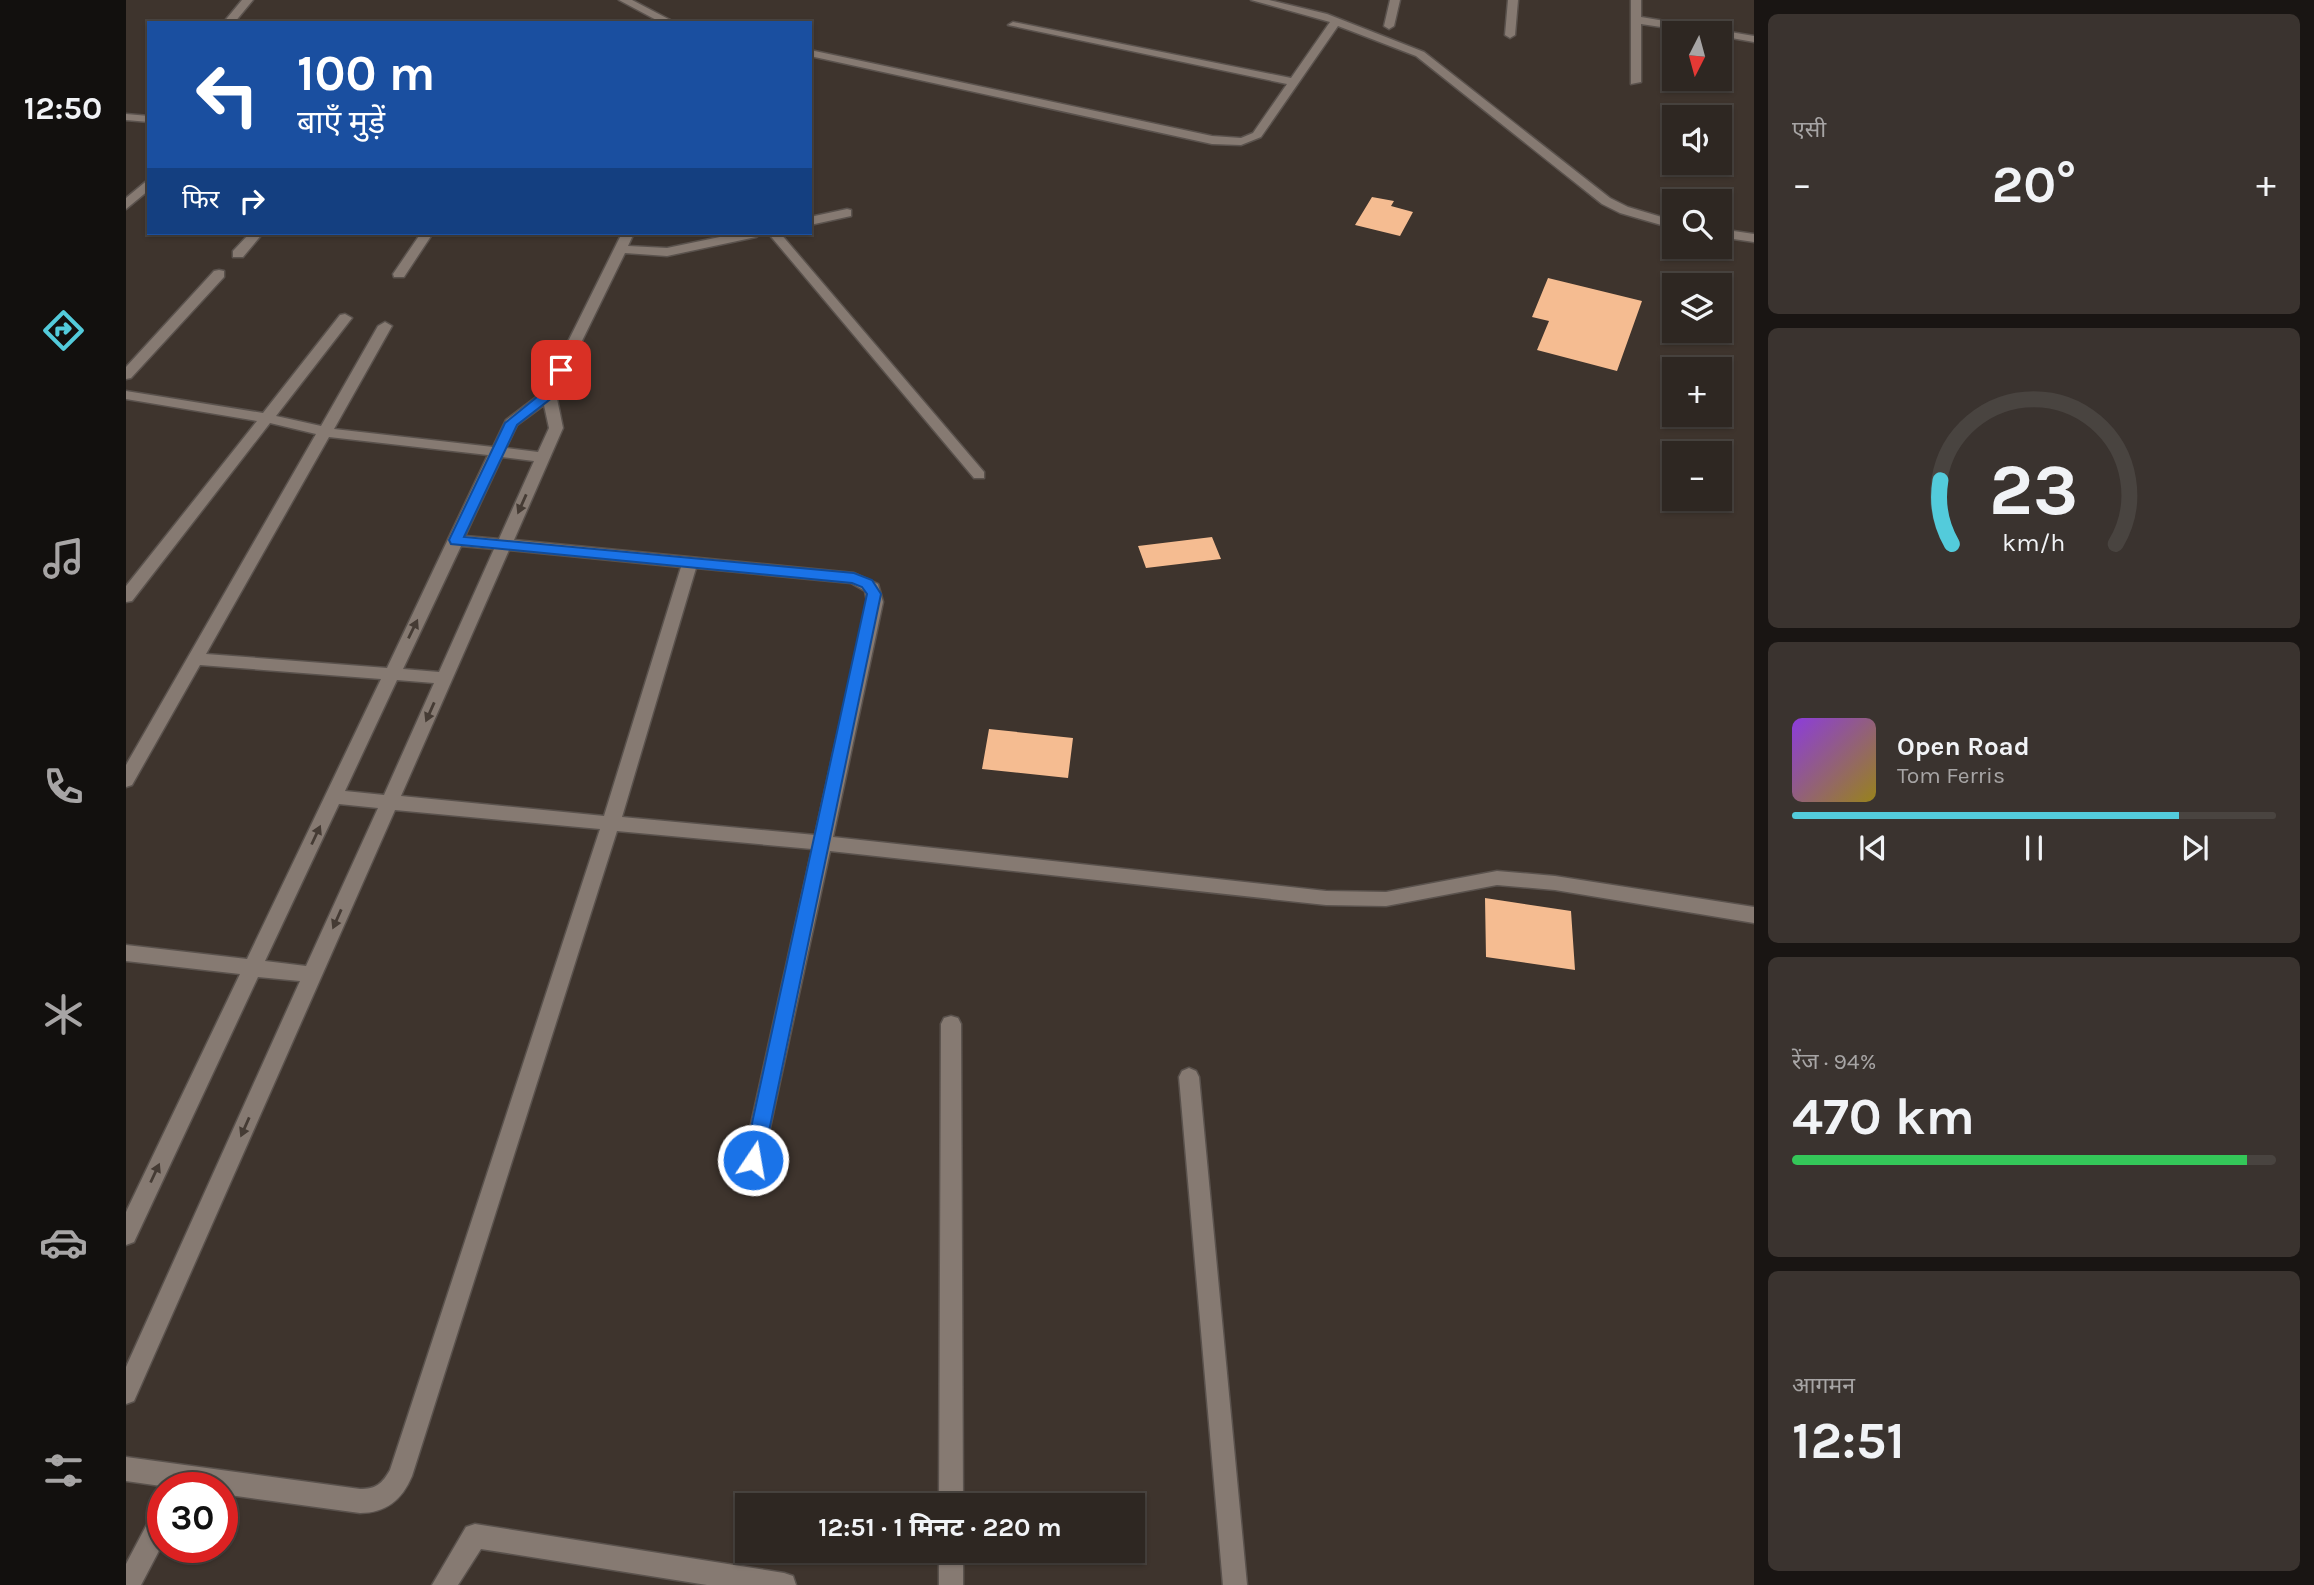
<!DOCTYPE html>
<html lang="hi">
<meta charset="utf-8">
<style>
:root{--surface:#2e2722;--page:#3a332f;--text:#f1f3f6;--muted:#a7a5a5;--line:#494440;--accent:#53cbdb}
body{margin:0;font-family:Karla,"Noto Sans Devanagari",sans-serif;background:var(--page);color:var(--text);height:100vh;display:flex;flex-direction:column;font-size:26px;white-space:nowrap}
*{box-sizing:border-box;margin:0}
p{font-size:23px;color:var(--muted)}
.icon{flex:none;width:38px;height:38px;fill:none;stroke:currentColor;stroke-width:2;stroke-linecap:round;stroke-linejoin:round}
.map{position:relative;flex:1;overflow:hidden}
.sheet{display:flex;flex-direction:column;gap:14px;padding:14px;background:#191513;width:560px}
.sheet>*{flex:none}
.guide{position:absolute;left:21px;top:21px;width:665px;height:214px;border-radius:0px;box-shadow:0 2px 5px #0004,0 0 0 2px var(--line);background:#1a4fa0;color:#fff;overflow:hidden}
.needle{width:46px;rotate:186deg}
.controls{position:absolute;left:1536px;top:21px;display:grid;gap:14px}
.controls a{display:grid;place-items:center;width:70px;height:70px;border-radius:0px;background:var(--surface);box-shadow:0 2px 5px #0004,0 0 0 2px var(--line);font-size:35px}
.speed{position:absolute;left:21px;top:1472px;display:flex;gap:14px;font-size:35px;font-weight:700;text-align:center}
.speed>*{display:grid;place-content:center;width:91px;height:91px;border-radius:50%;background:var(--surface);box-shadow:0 2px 5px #0004,0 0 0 2px var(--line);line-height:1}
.speed .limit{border:10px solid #d22;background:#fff;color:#111}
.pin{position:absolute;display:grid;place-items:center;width:60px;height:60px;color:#fff;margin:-30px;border-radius:14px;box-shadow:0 4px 10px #0006}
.me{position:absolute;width:77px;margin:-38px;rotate:12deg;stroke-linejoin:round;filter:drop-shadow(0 0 5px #0008)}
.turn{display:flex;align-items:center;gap:24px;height:147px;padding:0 35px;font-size:32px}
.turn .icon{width:91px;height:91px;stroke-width:2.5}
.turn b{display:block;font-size:49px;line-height:60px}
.then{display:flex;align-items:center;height:66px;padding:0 35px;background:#0003;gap:14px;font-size:26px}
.big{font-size:52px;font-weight:700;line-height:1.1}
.sheet .tile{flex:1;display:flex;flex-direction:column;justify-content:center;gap:10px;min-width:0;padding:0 24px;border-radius:10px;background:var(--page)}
.sheet .dial{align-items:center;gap:0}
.dial svg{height:182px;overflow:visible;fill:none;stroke:var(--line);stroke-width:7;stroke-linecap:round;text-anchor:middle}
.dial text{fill:var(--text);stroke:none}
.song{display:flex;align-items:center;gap:21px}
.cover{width:84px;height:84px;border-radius:10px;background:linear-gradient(135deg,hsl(270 70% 55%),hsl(50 70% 35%))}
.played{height:7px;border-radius:4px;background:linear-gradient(90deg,var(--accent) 80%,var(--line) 80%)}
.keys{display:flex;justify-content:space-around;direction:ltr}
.heat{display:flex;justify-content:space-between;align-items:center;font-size:38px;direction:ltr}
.charge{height:10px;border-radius:5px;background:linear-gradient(90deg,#34c759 94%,var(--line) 0)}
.trip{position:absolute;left:609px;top:1493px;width:410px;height:70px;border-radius:0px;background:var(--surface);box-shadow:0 2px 5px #0004,0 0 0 2px var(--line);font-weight:700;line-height:70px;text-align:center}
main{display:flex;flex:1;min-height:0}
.tabs{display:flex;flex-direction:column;width:126px;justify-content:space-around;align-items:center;background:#12100e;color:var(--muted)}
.tabs .icon{width:49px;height:49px}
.tabs .on{color:var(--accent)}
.tabs b{font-size:32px;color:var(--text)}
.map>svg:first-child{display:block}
.building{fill:#f5bc91}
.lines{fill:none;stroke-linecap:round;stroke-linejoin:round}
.minor-casing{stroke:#5a524d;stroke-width:3}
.minor{fill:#867a72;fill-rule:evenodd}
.oneway{fill:#453b34}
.route{fill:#1a73e8;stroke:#114b97;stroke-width:2}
</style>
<main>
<nav class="tabs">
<b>12:50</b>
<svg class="icon on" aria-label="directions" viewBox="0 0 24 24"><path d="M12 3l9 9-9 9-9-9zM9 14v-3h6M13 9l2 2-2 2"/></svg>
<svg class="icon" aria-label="music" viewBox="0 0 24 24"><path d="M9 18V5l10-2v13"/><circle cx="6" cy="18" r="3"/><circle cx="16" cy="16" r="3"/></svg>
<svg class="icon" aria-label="phone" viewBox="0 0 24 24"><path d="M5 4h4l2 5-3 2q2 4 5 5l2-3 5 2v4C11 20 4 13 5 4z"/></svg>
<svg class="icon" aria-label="climate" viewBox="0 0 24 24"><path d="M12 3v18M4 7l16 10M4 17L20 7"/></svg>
<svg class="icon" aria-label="car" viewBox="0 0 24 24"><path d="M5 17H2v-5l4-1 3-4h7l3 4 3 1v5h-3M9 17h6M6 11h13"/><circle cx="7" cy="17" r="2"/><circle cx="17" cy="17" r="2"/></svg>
<svg class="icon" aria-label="filters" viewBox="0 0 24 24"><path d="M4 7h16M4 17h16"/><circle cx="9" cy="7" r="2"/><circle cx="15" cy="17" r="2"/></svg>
</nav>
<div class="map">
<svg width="1628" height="1585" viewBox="0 0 1628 1585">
<rect width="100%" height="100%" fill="#3e342d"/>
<path class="building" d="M1246,197L1268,201L1265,206L1287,212L1274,236L1229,225Z
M1422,278L1516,301L1491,371L1411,350L1423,321L1406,317Z
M1086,537L1095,559L1020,568L1012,546Z
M863,729L947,738L942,778L856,769Z
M1359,898L1445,911L1449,970L1360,957Z"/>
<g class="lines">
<defs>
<path id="minor" d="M116,0H127L108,23H97Z
M493,0H506L550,23H536Z
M1125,0H1143L1201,14L1298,52L1484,198L1502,207L1549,221V229L1494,213L1476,204L1290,56L1212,26L1135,137L1115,145L1086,144L684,56V50L1086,136L1115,138L1127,133L1161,84L882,25L887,22L1165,78L1204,22Z
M1264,0H1274L1268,26L1263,29L1258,26Z
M1382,0H1392L1389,35L1384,38L1379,35Z
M1505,0H1515V17L1628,36V42L1594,36V33H1575L1515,24V82L1505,84Z
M0,114L23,116V122L0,120Z
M23,179V190L0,209V198Z
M721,209L725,210V216L684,225V217Z
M1594,229L1628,234V242L1594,237Z
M124,233H137L117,257H107V251Z
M295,233H307L278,277H268L267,274Z
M496,233H508L502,246L541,248L613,233H636L630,237L541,256L499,253L430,394L437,428L388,540L728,573L752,584L757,602L707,837L1200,891L1260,892L1371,871L1429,876L1628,907V923L1429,890L1371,885L1260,906L1200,905L704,851L637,1160L634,1167L627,1169L620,1167L617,1160L686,849L491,831L286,1476C276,1500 260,1513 234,1513L96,1494V1488H49L0,1481V1457L234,1489C250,1489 256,1484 264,1470L474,829L269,810L8,1401L0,1404V1367L174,981L132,977L8,1242L0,1245V1212L114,974L0,961V945L121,959L255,679L74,665L6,785L0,787V765L190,434L144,423L6,601L0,602V586L131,421L0,399V391L137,413L214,315L219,314L226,318L150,416L195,426L252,326L259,322L266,326L208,429L367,447L380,420L417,392ZM418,405L423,428L412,452L380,448L391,425ZM203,437L362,455L261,668L80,654ZM376,457L408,461L373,539L339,536ZM335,546L368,549L313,672L277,669ZM383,550L555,567L478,816L275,796ZM570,568L725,583L739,591L741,602L689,835L496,817ZM271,680L308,683L258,795L219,791ZM213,804L252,808L180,966L139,961Z
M642,233H654L858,472V478H848Z
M93,270L98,271V277L5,378L0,379V367L88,271Z
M825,1016L832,1018L835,1024L837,1505H813L815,1024L818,1018Z
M1063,1068L1070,1071L1073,1077L1121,1585H1097L1053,1077L1056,1071Z
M37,1505V1543L15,1585H0V1564L29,1509Z
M349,1524L658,1573L667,1576L670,1585H581L355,1549L332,1585H306L340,1527Z
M813,1550H837V1585H813Z"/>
</defs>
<use href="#minor" class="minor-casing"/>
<use href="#minor" class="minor"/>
</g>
<defs><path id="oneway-solid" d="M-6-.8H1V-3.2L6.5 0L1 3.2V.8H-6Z" transform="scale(1.75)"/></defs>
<g class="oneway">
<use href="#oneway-solid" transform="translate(396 504) rotate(114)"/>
<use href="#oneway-solid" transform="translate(287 629) rotate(-64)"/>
<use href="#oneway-solid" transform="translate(304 712) rotate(114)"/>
<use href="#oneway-solid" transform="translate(190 835) rotate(-65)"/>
<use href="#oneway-solid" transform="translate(211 919) rotate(114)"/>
<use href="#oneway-solid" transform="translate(119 1127) rotate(114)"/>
<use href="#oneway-solid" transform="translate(29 1173) rotate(-65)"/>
</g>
<path class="route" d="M435,367L441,370L427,397L391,425L338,537L728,573L746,580L755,594L637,1160L634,1166L627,1168L621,1166L618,1160L741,594L736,587L726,583L325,544L323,540L379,423L417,392L428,370Z"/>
</svg>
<div class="controls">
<a><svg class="needle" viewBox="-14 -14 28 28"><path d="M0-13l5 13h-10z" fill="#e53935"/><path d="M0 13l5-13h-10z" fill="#a7a5a5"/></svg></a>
<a><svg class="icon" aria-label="sound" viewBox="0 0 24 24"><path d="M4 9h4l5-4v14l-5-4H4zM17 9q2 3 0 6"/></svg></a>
<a><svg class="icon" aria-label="search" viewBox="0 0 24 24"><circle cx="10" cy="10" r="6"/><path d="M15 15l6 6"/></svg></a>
<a><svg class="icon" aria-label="layers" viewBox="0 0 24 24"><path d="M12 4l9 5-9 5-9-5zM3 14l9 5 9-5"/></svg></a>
<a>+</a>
<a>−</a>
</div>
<div class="speed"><div class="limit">30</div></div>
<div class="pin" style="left:435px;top:370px;background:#d93025"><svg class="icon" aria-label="arrive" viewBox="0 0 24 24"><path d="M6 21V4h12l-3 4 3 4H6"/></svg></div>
<svg class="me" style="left:627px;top:1160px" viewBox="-20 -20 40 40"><circle r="17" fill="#1a73e8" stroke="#fff" stroke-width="3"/><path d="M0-11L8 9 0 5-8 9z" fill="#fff"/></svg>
<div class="trip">12:51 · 1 मिनट · 220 m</div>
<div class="guide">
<div class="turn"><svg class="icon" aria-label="left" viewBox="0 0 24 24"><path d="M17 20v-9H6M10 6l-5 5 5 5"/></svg><div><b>100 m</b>बाएँ मुड़ें</div></div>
<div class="then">फिर<svg class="icon" aria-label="right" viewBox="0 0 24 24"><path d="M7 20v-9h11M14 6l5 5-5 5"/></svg></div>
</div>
</div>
<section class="sheet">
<div class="tile"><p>एसी</p>
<div class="heat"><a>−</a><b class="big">20°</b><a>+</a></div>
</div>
<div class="tile dial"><svg viewBox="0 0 100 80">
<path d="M14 69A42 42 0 1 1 86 69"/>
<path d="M14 69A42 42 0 0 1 9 41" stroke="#53cbdb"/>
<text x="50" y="56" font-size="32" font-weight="700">23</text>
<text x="50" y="72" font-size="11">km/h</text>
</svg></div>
<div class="tile">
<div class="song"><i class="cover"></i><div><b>Open Road</b><p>Tom Ferris</p></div></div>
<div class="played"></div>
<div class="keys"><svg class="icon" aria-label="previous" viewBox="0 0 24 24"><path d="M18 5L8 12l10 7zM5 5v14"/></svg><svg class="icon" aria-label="pause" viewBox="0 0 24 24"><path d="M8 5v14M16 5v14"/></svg><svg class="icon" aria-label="next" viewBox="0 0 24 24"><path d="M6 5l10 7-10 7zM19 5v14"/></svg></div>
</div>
<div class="tile"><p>रेंज · 94%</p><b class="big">470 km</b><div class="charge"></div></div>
<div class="tile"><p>आगमन</p><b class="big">12:51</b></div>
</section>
</main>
